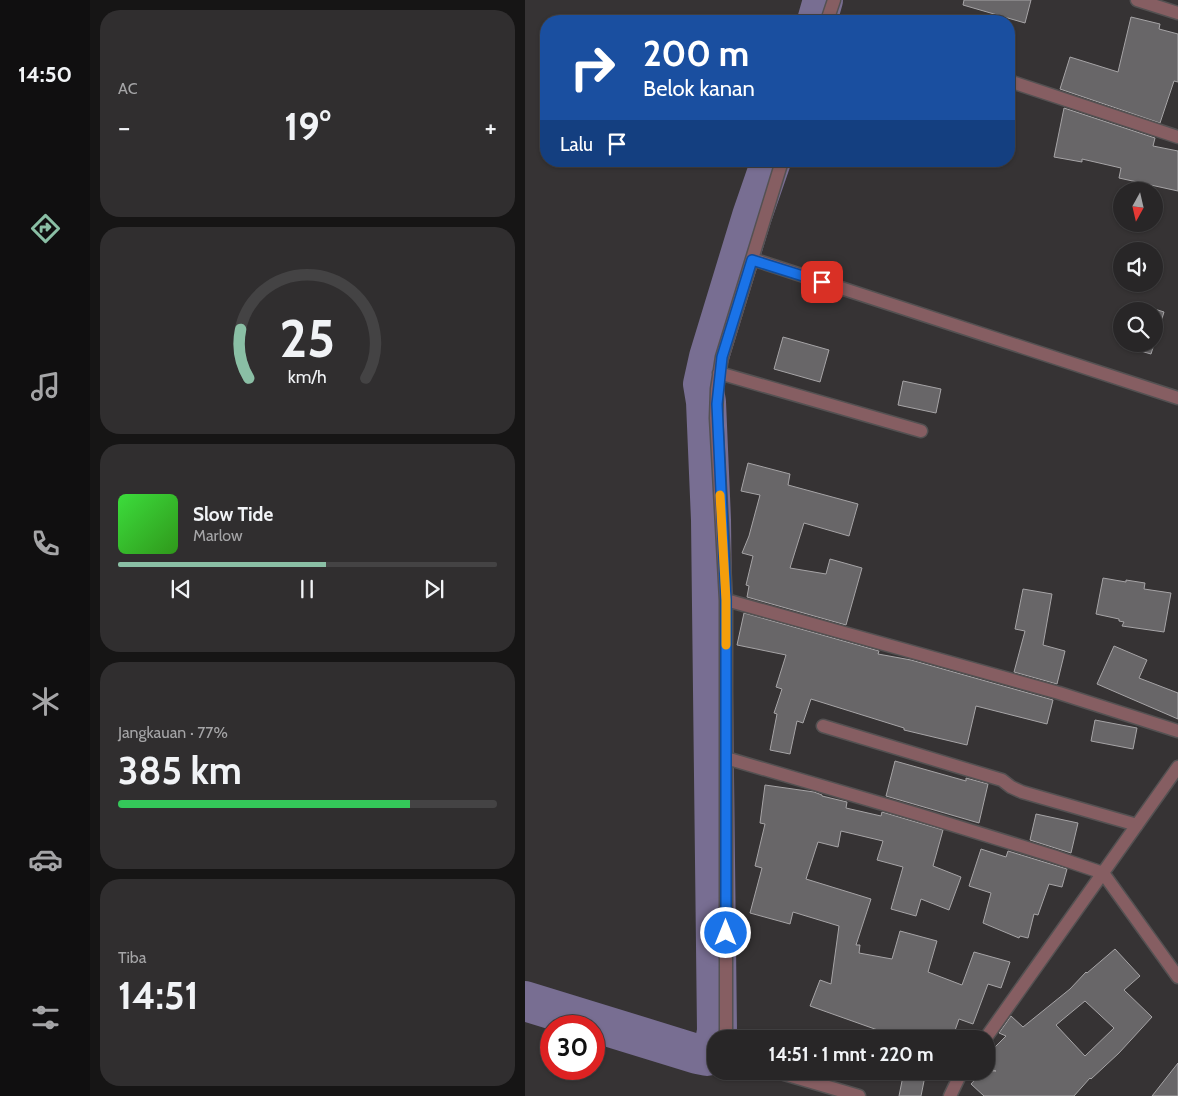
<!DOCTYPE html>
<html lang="id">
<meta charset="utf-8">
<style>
:root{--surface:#282627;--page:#302e2f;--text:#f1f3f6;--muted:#a5a5a7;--line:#444344;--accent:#8abfa5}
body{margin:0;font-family:Cabin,sans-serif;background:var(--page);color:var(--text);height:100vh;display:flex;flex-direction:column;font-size:19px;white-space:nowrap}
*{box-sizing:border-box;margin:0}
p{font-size:16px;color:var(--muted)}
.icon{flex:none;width:28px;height:28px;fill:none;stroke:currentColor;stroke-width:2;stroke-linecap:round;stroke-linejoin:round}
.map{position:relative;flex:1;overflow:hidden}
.panel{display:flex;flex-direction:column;gap:10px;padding:10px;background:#161515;width:435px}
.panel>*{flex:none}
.top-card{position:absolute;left:15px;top:15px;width:475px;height:152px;border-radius:20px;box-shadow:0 1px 4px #0004,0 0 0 1px var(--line);background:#1a4fa0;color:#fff;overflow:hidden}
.needle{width:32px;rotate:188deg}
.tools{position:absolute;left:588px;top:182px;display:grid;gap:10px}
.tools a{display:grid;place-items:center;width:50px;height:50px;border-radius:50%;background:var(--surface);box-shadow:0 1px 4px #0004,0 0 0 1px var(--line);font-size:25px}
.speed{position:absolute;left:15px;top:1015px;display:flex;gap:10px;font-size:25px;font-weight:700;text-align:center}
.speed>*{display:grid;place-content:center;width:65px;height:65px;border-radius:50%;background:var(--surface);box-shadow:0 1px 4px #0004,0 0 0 1px var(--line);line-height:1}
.speed .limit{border:8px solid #d22;background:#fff;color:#111}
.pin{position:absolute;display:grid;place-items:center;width:42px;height:42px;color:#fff;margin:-21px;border-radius:10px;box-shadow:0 2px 8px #0006}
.me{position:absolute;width:55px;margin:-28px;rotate:0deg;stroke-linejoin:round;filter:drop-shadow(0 0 4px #0008)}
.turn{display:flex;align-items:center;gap:18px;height:105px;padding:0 20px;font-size:22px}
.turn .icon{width:65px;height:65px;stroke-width:2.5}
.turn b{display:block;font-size:35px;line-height:42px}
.then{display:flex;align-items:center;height:48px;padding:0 20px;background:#0003;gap:10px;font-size:19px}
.big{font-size:38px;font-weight:700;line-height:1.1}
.panel .tile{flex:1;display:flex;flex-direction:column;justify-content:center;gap:8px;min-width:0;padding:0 18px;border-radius:20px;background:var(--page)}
.panel .dial{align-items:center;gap:0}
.dial svg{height:130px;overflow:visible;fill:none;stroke:var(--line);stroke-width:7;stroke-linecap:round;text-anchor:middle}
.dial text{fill:var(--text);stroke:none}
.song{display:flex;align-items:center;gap:15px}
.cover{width:60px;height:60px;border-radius:8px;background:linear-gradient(135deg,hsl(120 70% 55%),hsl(110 70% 35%))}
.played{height:5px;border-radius:2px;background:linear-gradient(90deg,var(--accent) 55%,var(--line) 55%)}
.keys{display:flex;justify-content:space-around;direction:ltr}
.heat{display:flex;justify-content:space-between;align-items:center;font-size:28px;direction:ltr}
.charge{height:8px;border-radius:4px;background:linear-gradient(90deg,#34c759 77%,var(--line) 0)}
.trip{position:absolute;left:182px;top:1030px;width:288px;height:50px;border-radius:20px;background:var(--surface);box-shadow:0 1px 4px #0004,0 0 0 1px var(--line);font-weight:700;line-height:50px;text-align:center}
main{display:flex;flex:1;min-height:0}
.tabs{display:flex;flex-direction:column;width:90px;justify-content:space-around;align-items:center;background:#100f10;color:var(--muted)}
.tabs .icon{width:35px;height:35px}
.tabs .on{color:var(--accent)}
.tabs b{font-size:22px;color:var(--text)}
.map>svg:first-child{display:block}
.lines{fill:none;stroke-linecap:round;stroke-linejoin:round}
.river{stroke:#786e92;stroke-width:40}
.building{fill:#686668;stroke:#a6a4a6;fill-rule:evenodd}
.minor-casing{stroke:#545152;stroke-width:15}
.minor{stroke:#865e62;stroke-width:12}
.route-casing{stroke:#114b97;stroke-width:12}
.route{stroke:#1a73e8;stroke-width:9}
.slow{stroke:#f59e0b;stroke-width:9}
</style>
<main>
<nav class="tabs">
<b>14:50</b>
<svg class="icon on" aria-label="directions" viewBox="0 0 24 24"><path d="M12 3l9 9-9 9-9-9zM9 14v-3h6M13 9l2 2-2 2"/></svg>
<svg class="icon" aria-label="music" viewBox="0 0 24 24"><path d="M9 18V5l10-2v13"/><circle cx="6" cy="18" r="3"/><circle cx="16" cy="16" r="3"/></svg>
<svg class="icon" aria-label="phone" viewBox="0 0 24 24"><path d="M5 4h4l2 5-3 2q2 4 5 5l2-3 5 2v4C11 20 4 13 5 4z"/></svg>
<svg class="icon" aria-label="climate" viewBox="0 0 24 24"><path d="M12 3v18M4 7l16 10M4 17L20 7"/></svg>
<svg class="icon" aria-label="car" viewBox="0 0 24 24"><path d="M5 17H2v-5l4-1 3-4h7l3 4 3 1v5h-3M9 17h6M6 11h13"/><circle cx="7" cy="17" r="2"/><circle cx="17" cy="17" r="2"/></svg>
<svg class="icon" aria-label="filters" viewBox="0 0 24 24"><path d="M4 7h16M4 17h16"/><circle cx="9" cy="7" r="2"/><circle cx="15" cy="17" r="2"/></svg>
</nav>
<section class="panel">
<div class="tile"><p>AC</p>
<div class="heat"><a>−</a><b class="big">19°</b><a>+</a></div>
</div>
<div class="tile dial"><svg viewBox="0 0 100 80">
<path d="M14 69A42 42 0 1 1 86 69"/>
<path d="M14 69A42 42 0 0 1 9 39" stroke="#8abfa5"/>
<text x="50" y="56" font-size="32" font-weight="700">25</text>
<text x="50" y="72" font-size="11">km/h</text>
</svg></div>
<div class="tile">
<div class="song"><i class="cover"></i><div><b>Slow Tide</b><p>Marlow</p></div></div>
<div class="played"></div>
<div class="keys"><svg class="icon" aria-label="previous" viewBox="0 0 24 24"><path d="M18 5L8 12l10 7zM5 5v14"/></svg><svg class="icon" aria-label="pause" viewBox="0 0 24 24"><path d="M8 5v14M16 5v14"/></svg><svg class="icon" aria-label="next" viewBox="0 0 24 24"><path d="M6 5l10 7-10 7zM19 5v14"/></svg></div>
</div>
<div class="tile"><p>Jangkauan · 77%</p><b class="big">385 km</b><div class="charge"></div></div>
<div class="tile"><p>Tiba</p><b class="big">14:51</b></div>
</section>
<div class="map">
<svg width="653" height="1096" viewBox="0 0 653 1096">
<rect width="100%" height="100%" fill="#363334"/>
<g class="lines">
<path class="river" d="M292,21L298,0
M0,1001L172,1054L182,1056L188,1052L192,1031L186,520L181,402L178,384L184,357L227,216L246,161"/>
</g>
<path class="building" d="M439,0H506L500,23L438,5Z
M606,17L635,24L634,29L653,34V82L649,81L635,123L535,89L545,57L593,72Z
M539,108L630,138L628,146L653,151V191L594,178L596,168L557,159V162L529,157Z
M611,303L639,312L626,354L598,346V344H629V311H609Z
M258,337L304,350L295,382L249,369Z
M378,381L416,389L411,413L373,405Z
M223,463L265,474L263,485L333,504L324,536L279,523L265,568L301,574L305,559L337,568L321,625L222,597L224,586L221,585L228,556L217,553L224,536L235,495L216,491Z
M578,578L601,582V580L620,583L619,589L646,593L639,632L597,626L599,622L594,621V619L571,614Z
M498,589L527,594L518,645L540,651L532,684L489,672L500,631L490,629Z
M219,613L354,651L353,654L386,660L528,700L522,724L451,706L442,745L379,730V728L286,699L278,723L272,721L265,754L245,750L252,714L249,713L257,689L251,687L261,655L212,645Z
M589,646L622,660L614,678L653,693V719L572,684Z
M570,720L612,728L608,749L566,741Z
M370,761L441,781V778L463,784L454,823L361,796Z
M240,785L289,792L297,795V796L322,802L321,808L356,816L357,812L418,830L408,866L436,877L424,910L396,899L391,916L366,909L378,867L352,860L358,841L316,831L313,847L293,842L281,879L346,899L331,945H335L334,953L367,959L375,931L412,941L403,972L437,985L449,952L485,962L476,988L463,984L448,1024L434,1019L427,1039H378L285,1006L295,980L306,984L314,926L268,912L265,924L225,913L237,868L230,866L240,824L235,823Z
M511,814L553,823L546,853L505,840Z
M456,849L481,857L483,851L542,869L537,887L524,884L513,915L509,914L503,938L495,936L494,938L458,923L466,893L444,886Z
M590,949L615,976L599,990L627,1017L594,1053L566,1079L565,1078L549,1096H459L446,1084L458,1071H471L461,1068V1056L481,1036L474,1033L486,1016L498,1027L545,989L561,972L562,973ZM560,1001L589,1028L560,1056L531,1025Z
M653,1063V1096H627Z
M379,1071H401L396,1096H374Z"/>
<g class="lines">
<defs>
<path id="minor" d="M612,0L653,13
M302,21L309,0
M484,81L653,137
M227,259L653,398
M194,373L396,431
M201,600L534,693L653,731
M298,726L477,780L486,787L497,792L612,825
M201,758L392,814L528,856L578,873L653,977
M201,1039V600L191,418L192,389L197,357L257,161
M460,1039L653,767
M249,1071L334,1096
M425,1096L437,1071"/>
</defs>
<use href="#minor" class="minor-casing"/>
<use href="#minor" class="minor"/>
</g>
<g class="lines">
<defs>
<path id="route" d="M201,933V600L192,404L197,357L227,260L297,282"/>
</defs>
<use href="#route" class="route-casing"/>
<use href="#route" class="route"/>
<path class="slow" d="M195,495L201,600V645"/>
</g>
</svg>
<div class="tools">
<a><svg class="needle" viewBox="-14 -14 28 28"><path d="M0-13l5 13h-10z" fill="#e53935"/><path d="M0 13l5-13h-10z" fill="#a5a5a7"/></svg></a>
<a><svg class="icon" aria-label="sound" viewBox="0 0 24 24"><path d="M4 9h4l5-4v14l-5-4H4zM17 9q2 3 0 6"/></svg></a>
<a><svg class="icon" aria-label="search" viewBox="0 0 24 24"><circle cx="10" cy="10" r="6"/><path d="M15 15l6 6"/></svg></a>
</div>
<div class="speed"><div class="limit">30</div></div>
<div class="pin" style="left:297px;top:282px;background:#d93025"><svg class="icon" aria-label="arrive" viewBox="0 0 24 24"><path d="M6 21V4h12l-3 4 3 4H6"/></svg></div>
<svg class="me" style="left:201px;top:933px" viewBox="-20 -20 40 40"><circle r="17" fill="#1a73e8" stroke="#fff" stroke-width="3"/><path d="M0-11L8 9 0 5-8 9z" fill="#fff"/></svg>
<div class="trip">14:51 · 1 mnt · 220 m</div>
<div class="top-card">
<div class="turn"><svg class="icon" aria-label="right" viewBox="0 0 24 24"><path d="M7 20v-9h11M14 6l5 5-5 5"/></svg><div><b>200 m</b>Belok kanan</div></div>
<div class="then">Lalu<svg class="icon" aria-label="arrive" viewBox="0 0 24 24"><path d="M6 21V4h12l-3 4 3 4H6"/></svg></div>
</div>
</div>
</main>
